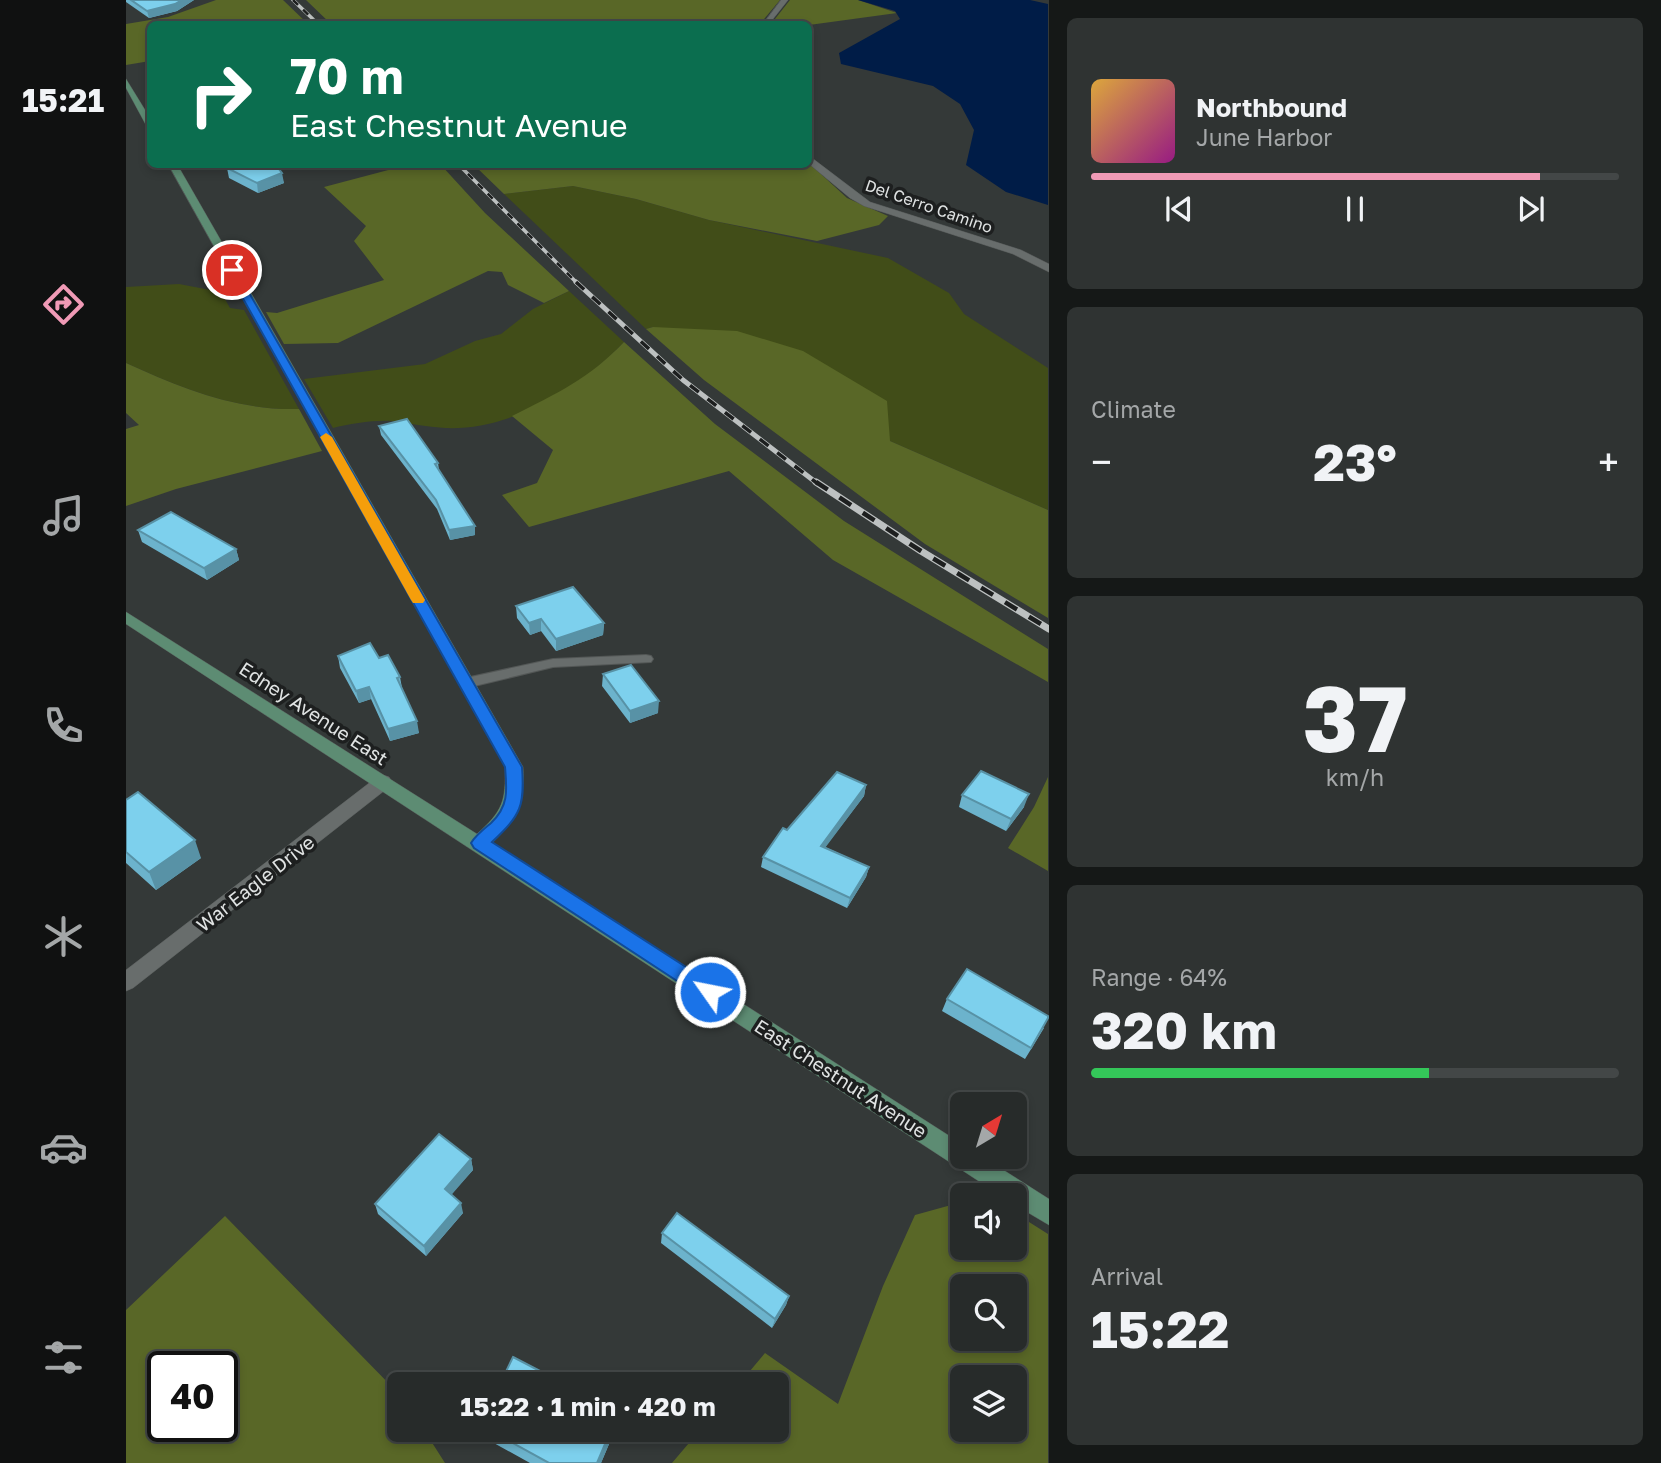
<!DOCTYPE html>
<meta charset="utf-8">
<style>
:root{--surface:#272b2a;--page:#2f3332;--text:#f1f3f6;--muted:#a4a7a8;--line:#434747;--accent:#f09ab6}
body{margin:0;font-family:"Golos Text",sans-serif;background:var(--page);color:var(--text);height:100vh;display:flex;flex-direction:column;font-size:26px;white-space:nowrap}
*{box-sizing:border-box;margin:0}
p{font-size:23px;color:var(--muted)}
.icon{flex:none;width:38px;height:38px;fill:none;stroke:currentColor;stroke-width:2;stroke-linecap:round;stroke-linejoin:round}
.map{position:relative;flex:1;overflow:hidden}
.details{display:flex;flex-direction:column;gap:18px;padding:18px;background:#151817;width:612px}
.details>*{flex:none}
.hud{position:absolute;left:21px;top:21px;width:665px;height:147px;border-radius:10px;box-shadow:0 4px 10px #0003,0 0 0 2px var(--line);background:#0b6e4f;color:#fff;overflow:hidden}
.needle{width:46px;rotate:38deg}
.controls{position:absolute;left:824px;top:1092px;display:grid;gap:14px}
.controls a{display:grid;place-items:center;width:77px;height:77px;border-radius:10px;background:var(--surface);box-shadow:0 4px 10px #0003,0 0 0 2px var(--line);font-size:35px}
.speed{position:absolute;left:21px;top:1351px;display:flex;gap:14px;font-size:35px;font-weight:700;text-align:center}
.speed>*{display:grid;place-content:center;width:91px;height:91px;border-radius:50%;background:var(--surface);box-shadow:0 4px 10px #0003,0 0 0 2px var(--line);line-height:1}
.speed .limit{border:4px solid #111;border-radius:10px;background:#fff;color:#111}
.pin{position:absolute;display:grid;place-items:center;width:60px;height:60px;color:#fff;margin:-30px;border:4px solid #fff;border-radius:50%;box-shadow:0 2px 7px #0007}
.me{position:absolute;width:77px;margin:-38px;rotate:303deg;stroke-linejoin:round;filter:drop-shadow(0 0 5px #0008)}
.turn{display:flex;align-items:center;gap:24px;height:147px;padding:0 28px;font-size:32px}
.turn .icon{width:91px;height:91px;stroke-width:2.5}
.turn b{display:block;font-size:49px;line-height:60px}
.big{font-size:52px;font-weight:700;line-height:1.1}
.details .tile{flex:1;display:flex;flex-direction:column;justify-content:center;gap:10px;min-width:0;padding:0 24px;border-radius:10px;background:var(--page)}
.details .dial{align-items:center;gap:0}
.dial b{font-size:91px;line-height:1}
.song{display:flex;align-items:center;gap:21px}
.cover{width:84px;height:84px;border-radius:10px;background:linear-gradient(135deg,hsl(40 70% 55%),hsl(310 70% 35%))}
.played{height:7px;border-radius:4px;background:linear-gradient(90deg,var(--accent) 85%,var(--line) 85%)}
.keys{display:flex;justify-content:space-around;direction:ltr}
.heat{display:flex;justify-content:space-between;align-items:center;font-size:38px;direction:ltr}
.charge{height:10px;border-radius:5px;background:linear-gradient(90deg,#34c759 64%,var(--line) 0)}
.trip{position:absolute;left:261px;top:1372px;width:402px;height:70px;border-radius:10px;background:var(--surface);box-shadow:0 4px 10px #0003,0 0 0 2px var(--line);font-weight:700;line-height:70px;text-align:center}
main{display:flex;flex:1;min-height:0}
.tab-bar{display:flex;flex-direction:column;width:126px;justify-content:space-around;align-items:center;background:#101111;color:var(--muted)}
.tab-bar .icon{width:49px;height:49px}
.tab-bar .current{color:var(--accent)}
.tab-bar b{font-size:32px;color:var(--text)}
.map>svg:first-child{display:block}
.green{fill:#414d18}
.forest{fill:#596727;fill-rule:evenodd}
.water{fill:#001c47}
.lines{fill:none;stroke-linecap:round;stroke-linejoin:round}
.lane-casing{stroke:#535756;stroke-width:2}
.street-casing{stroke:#535756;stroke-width:1}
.secondary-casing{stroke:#535756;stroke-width:1}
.lane{fill:#686d6c;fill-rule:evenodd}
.street{fill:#686d6c;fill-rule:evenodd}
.secondary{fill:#5d8c73;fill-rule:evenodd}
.rail-far2-casing{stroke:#bdc1c1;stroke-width:3.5}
.rail-far1-casing{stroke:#bdc1c1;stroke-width:5}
.rail-casing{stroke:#bdc1c1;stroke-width:7}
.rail-far2{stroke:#1d1f1f;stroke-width:2.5;stroke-dasharray:7;stroke-linecap:butt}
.rail-far1{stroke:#1d1f1f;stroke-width:3.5;stroke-dasharray:11;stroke-linecap:butt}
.rail{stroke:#1d1f1f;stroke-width:4.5;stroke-dasharray:14;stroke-linecap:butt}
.wall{fill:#6cb3cc}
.shaded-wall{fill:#5892a6}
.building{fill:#7dd0ed;stroke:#5892a6;stroke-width:2}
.route{fill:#1a73e8;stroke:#114b97;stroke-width:2}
.slow{fill:#f59e0b}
.labels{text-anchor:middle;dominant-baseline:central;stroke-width:7;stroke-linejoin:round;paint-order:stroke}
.far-street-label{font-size:16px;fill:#e0e3e3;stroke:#1d1f1f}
.street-label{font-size:19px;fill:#e0e3e3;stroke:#1d1f1f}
</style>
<main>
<nav class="tab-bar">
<b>15:21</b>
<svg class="icon current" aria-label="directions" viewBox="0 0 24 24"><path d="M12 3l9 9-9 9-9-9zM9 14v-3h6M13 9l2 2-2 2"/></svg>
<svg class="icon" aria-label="music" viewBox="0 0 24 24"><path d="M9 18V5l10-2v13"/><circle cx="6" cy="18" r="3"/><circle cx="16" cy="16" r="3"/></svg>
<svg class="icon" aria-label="phone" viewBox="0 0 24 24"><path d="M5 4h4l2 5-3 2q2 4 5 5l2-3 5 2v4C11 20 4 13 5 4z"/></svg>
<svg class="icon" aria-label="climate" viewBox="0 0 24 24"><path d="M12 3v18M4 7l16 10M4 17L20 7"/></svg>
<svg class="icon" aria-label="car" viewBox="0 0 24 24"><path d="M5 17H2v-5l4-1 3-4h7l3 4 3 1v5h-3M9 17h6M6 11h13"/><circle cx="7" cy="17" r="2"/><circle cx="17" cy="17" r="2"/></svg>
<svg class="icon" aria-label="filters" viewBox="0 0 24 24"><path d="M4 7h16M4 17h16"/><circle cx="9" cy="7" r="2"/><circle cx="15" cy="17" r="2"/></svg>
</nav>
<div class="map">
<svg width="923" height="1463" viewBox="0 0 923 1463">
<rect width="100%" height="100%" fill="#343938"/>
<path class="green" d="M447,186L510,199L583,220L762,258L823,293L838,314L922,368V510L764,441L527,327L520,329L378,194Z
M53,284L95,292L104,308L118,310L173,409C111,411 55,388 0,363V287Z
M443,291L498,342C455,388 385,431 319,428C301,427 283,423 265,421C247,420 224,424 207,428L178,379L299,364L349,341L375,334L407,309Z"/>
<path class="forest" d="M90,0H157L182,24H24V61L0,65V24L42,17Z
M180,0H654L634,24H205Z
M664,0H732L771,13L683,25L645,24Z
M683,163L721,198L762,216L753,225L691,241L583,220L510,199L447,186L378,194L348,165Z
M285,164L315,165L359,213L443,291L418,303L382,285L376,272L362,271L212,343L158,344L140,312L151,313L258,280L228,241L240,226L198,187Z
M527,327L611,331L677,351L761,401L764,441L922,510V618L799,544L578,380L520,329Z
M498,342L589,424L718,521L922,649V682L707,560L603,471L403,527L376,495L411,483L427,450L386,416C430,394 464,378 498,342Z
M0,363C55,388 111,411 173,409L196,451L50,489L0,506V429L13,425L0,413Z
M922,777V871L882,848L908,807Z
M836,1202V1248H889V1213L922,1234V1463H546L574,1430H651V1384H613L639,1353L712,1404L757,1286L789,1215ZM836,1286H889V1339H836ZM836,1377H889V1430H836Z
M99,1216L273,1394V1430H298L319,1463H0V1310ZM37,1367H96V1426H37Z"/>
<path class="water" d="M732,0H904L922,4V205L880,192L840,165L848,130L834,104L807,86L715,64L713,53L774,19L769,11Z"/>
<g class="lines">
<defs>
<path id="lane" d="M520,655L525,656L527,659L525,662L427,667L340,688L333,683L340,678L427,659Z"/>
<path id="street" d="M655,0H662L643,24H637Z
M682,155L744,202L895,250L923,264V272L887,254L738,206L724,198L682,163Z
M257,775L263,777L266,782L263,787L7,988L0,991V970L251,777Z"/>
<path id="secondary" d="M0,79L24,118V127L20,125L0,88Z
M42,164H51L397,767C399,801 391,820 366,843L836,1144V1157H857L923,1199V1225L889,1205V1195H874L0,624V612L351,834C377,811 380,801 379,767Z"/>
</defs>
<use href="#lane" class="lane-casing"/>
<use href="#street" class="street-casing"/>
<use href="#secondary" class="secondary-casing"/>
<use href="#lane" class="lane"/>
<use href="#street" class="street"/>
<use href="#secondary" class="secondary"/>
<defs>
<path id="rail-far2" d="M167,0L192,24
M332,164L452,284"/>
<path id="rail-far1" d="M450,282L557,380L692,484"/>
<path id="rail" d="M690,482L795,551L923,629"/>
</defs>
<use href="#rail-far2" class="rail-far2-casing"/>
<use href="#rail-far1" class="rail-far1-casing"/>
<use href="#rail" class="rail-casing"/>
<use href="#rail-far2" class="rail-far2"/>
<use href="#rail-far1" class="rail-far1"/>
<use href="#rail" class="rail"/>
</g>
<path class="wall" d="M0,0H68L51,11L23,18L0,2Z
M112,164H149L158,183L132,193L103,178L101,168Z
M253,426L312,463L313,470L349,535L324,540L311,509L255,435Z
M12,530L110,549L113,560L81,580L16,542Z
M390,606L478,623L477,635L430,651L415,631L404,635L391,618Z
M212,656L253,658L274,677L276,688L293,733L264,741L245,699L233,703L214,668Z
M477,674L532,713L504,723L476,686Z
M740,785L738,796L699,847L743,867L740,877L721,908L635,867L637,857L661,830Z
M836,795L898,807L880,831L833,807Z
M0,800L75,858L30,890L0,863Z
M821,999L918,1028L899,1059L816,1011Z
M345,1159L347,1170L325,1194L337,1213L300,1256L252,1214L249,1204Z
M536,1233L663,1296L660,1305L646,1328L535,1243Z
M356,1430H489L475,1463H404L357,1437Z"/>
<path class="shaded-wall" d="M56,0H68L51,11L23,18L21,11Z
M156,173L158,183L132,193L131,183Z
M349,526V535L324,540L323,530Z
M110,549L113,560L81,580L78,568Z
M415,619V631L404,635L403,623Z
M478,623L477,635L430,651V639Z
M243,687L245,699L233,703L230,691Z
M533,701L532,713L504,723V711Z
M291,721L293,733L264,741L262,729Z
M740,785L738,796L693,856L695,846Z
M903,794L898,807L880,831L885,819Z
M69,840L75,858L30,890L23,872Z
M743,867L740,877L721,908L724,898Z
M345,1159L347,1170L321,1200L319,1189Z
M335,1203L337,1213L300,1256L298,1246Z
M663,1296L660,1305L646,1328L649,1319Z
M485,1430H489L475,1463H471Z"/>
<path class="building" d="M5,0H56L49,4L21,11Z
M115,164H149L156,173L131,183L101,168Z
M281,419L312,463L309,464L349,526L323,530L310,500L253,426Z
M45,512L110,549L78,568L12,530Z
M447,587L478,623L430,639L415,619L403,623L390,606Z
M244,643L253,658L262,655L274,677L271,678L291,721L262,729L243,687L230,691L212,656Z
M505,665L533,701L504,711L477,674Z
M855,771L903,794L885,819L836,795Z
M711,772L740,785L695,846L743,867L724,898L637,857L657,828L661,830Z
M12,792L69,840L23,872L0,852V800Z
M841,969L922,1016V1018L905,1048L821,999Z
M313,1134L345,1159L319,1189L335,1203L298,1246L249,1204Z
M551,1213L663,1296L649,1319L536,1233Z
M387,1357L439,1384H374Z
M363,1430H485L471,1463H423Z"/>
<path class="route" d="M106,267L110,270L396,767C399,806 395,815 366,842L591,987L594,992L591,998H577L348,848L345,843C350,835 358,829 365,823C383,806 381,790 379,767L101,270Z"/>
<path class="slow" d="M200,433L206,437L299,600L297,603H287L285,600L194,437Z"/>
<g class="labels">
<g class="far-street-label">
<text transform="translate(803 206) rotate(19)">Del Cerro Camino</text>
</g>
<g class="street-label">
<text transform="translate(188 713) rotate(33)">Edney Avenue East</text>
<text transform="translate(129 883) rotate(-38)">War Eagle Drive</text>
<text transform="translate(715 1078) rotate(33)">East Chestnut Avenue</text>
</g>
</g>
</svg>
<div class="controls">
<a><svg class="needle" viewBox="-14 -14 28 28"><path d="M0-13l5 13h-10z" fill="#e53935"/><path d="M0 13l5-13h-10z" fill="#a4a7a8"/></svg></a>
<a><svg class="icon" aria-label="sound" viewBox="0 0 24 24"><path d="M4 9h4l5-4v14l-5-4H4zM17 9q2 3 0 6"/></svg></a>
<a><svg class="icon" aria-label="search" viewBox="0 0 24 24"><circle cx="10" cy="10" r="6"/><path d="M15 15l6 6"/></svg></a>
<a><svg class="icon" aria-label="layers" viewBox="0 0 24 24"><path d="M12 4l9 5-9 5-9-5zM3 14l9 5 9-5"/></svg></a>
</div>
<div class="speed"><div class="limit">40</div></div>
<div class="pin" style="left:106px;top:270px;background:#d93025"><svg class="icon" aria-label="arrive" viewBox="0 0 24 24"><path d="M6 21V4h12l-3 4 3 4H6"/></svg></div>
<svg class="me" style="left:584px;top:992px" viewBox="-20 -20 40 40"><circle r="17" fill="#1a73e8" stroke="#fff" stroke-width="3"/><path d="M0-11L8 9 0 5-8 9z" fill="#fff"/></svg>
<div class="trip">15:22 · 1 min · 420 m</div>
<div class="hud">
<div class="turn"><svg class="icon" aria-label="right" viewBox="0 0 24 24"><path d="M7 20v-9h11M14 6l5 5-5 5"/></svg><div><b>70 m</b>East Chestnut Avenue</div></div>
</div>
</div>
<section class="details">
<div class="tile">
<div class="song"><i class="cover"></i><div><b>Northbound</b><p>June Harbor</p></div></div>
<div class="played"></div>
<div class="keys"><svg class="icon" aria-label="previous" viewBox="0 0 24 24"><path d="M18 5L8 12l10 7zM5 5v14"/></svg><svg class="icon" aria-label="pause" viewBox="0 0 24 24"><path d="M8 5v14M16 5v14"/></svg><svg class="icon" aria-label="next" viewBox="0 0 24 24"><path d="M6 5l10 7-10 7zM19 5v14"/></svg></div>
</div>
<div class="tile"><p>Climate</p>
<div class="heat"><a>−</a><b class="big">23°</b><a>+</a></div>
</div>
<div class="tile dial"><b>37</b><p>km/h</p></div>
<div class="tile"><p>Range · 64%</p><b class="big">320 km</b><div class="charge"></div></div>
<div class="tile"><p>Arrival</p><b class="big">15:22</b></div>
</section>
</main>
